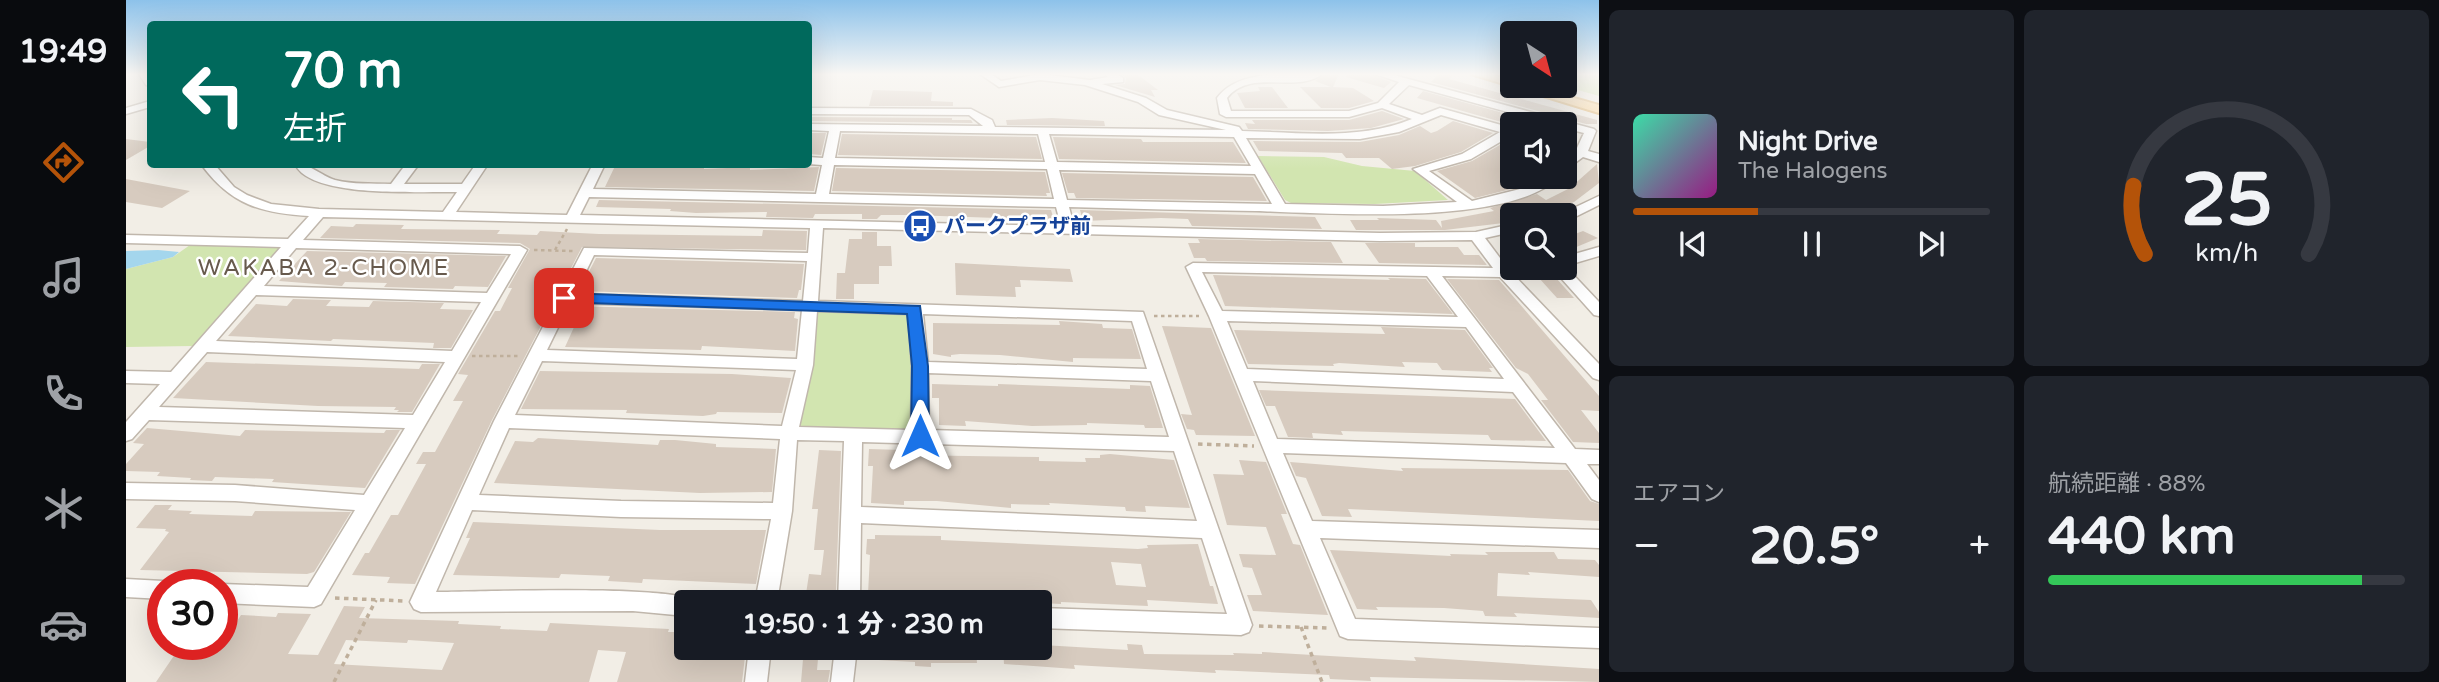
<!DOCTYPE html>
<html lang="ja">
<meta charset="utf-8">
<style>
:root{--surface:#171b24;--page:#20242c;--text:#f1f3f6;--muted:#9ea1a6;--line:#363941;--accent:#b45309}
body{margin:0;font-family:"Varela Round","Noto Sans JP",sans-serif;background:var(--page);color:var(--text);height:100vh;display:flex;flex-direction:column;font-size:26px;white-space:nowrap}
*{box-sizing:border-box;margin:0}
p{font-size:23px;color:var(--muted)}
.icon{flex:none;width:38px;height:38px;fill:none;stroke:currentColor;stroke-width:2;stroke-linecap:round;stroke-linejoin:round}
.map{position:relative;flex:1;overflow:hidden}
.sheet{display:flex;flex-direction:column;gap:10px;padding:10px;background:#0d0f14;width:840px}
.sheet>*{flex:none}
.guide{position:absolute;left:21px;top:21px;width:665px;height:147px;border-radius:7px;box-shadow:0 7px 28px #0002;background:#00695c;color:#fff;overflow:hidden}
.needle{width:46px;rotate:144deg}
.tools{position:absolute;left:1374px;top:21px;display:grid;gap:14px}
.tools a{display:grid;place-items:center;width:77px;height:77px;border-radius:7px;background:var(--surface);box-shadow:0 7px 28px #0002;font-size:35px}
.speed{position:absolute;left:21px;top:569px;display:flex;gap:14px;font-size:35px;font-weight:700;text-align:center}
.speed>*{display:grid;place-content:center;width:91px;height:91px;border-radius:50%;background:var(--surface);box-shadow:0 7px 28px #0002;line-height:1}
.speed .limit{border:10px solid #d22;background:#fff;color:#111}
.pin{position:absolute;display:grid;place-items:center;width:60px;height:60px;color:#fff;margin:-30px;border-radius:14px;box-shadow:0 4px 10px #0006}
.me{position:absolute;width:77px;margin:-38px;rotate:0deg;stroke-linejoin:round;filter:drop-shadow(0 0 5px #0008)}
.turn{display:flex;align-items:center;gap:24px;height:147px;padding:0 21px;font-size:32px}
.turn .icon{width:91px;height:91px;stroke-width:2.5}
.turn b{display:block;font-size:49px;line-height:60px}
.big{font-size:52px;font-weight:800;line-height:1.1}
.sheet .card{flex:1;display:flex;flex-direction:column;justify-content:center;gap:10px;min-width:0;padding:0 24px;border-radius:10px;background:var(--page)}
.sheet .dial{align-items:center;gap:0}
.dial svg{height:182px;overflow:visible;fill:none;stroke:var(--line);stroke-width:7;stroke-linecap:round;text-anchor:middle}
.dial text{fill:var(--text);stroke:none}
.song{display:flex;align-items:center;gap:21px}
.cover{width:84px;height:84px;border-radius:10px;background:linear-gradient(135deg,hsl(160 70% 55%),hsl(310 70% 35%))}
.played{height:7px;border-radius:4px;background:linear-gradient(90deg,var(--accent) 35%,var(--line) 35%)}
.keys{display:flex;justify-content:space-around;direction:ltr}
.heat{display:flex;justify-content:space-between;align-items:center;font-size:38px;direction:ltr}
.charge{height:10px;border-radius:5px;background:linear-gradient(90deg,#34c759 88%,var(--line) 0)}
.sheet .tiles{flex:1;display:grid;gap:10px;grid-template-columns:repeat(2,1fr)}
.trip{position:absolute;left:548px;top:590px;width:378px;height:70px;border-radius:7px;background:var(--surface);box-shadow:0 7px 28px #0002;font-weight:800;line-height:70px;text-align:center}
main{display:flex;flex:1;min-height:0}
.menu{display:flex;flex-direction:column;width:126px;justify-content:space-around;align-items:center;background:#090b0e;color:var(--muted)}
.menu .icon{width:49px;height:49px}
.menu .current{color:var(--accent)}
.menu b{font-size:32px;color:var(--text)}
.map>svg:first-child{display:block}
.green{fill:#d2e5b0}
.water{fill:#a4d6ed}
.building{fill:#d7cbbf;fill-rule:evenodd}
.lines{fill:none;stroke-linecap:round;stroke-linejoin:round}
.minor-casing{stroke:#c0b7ac;stroke-width:3}
.major-casing{stroke:#dfb167;stroke-width:4}
.path-far1{stroke:#bfaf9b;stroke-width:2.5;stroke-dasharray:3.5 3.5;stroke-linecap:butt}
.path{stroke:#bfaf9b;stroke-width:3.5;stroke-dasharray:4.5 4.5;stroke-linecap:butt}
.minor{fill:#fff;fill-rule:evenodd}
.major{fill:#fbd597;fill-rule:evenodd}
.route{fill:#1a73e8;stroke:#114b97;stroke-width:2}
.labels{text-anchor:middle;dominant-baseline:central;stroke-width:5;stroke-linejoin:round;paint-order:stroke}
.transit-label{font-size:21px;font-weight:bold;fill:#164399;stroke:#fff;text-anchor:start}
.neighbourhood-label{font-size:23px;letter-spacing:2px;fill:#675a4d;stroke:#fff}
</style>
<main>
<nav class="menu">
<b>19:49</b>
<svg class="icon current" aria-label="directions" viewBox="0 0 24 24"><path d="M12 3l9 9-9 9-9-9zM9 14v-3h6M13 9l2 2-2 2"/></svg>
<svg class="icon" aria-label="music" viewBox="0 0 24 24"><path d="M9 18V5l10-2v13"/><circle cx="6" cy="18" r="3"/><circle cx="16" cy="16" r="3"/></svg>
<svg class="icon" aria-label="phone" viewBox="0 0 24 24"><path d="M5 4h4l2 5-3 2q2 4 5 5l2-3 5 2v4C11 20 4 13 5 4z"/></svg>
<svg class="icon" aria-label="climate" viewBox="0 0 24 24"><path d="M12 3v18M4 7l16 10M4 17L20 7"/></svg>
<svg class="icon" aria-label="car" viewBox="0 0 24 24"><path d="M5 17H2v-5l4-1 3-4h7l3 4 3 1v5h-3M9 17h6M6 11h13"/><circle cx="7" cy="17" r="2"/><circle cx="17" cy="17" r="2"/></svg>
</nav>
<div class="map">
<svg width="1473" height="682" viewBox="0 0 1473 682">
<rect width="100%" height="100%" fill="#f2eee6"/>
<path class="green" d="M1439,74H1473V96L1438,86Z
M1132,156L1198,157L1236,166L1289,171L1322,200L1249,204L1165,203L1159,200Z
M64,245L153,247L154,252L67,346L0,347V269L47,257Z
M684,306L789,309L794,436L663,433Z"/>
<path class="water" d="M32,250L53,252L47,257L0,269V251Z"/>
<path class="building" d="M995,74H1011L1032,90H1025L1029,97L989,85L999,84L1000,78Z
M1198,74H1213L1207,87L1227,88L1248,101L1223,108H1195L1174,87H1205L1189,81Z
M1220,74H1246L1265,82L1258,88L1220,77Z
M1313,74H1328L1323,79L1471,120V124H1460L1305,82Z
M1132,87H1146L1162,108H1119L1111,93L1134,91Z
M747,90L806,92L805,101L827,102V106H743Z
M1297,91L1417,124L1386,125L1291,98Z
M1256,111L1278,119L1245,128L1202,131L1122,129L1119,123L1129,124L1126,120H1223Z
M682,117L826,118V120H845L847,123L682,121Z
M926,118L978,121L979,126L881,125L880,120Z
M1327,121L1367,133L1335,152L1289,166L1266,169L1253,158H1220L1216,153L1133,151L1127,141L1234,142L1273,135L1294,126L1305,133L1311,131Z
M682,133H700L695,155L682,154Z
M716,134L910,137L916,159L712,155Z
M927,137L1015,139L1017,142H1107L1120,163L933,159Z
M1386,138V177H1398L1406,180L1397,186L1349,198L1311,171L1346,161Z
M0,139L24,142V146L0,160Z
M490,164L578,167V169L624,167V170L693,167L688,191L479,187Z
M1471,164L1473,183L1448,202L1412,215H1386V222L1319,230H1230L1224,220H1253L1251,218L1310,220L1316,228L1315,221L1368,211L1364,208L1411,194L1420,200L1444,188Z
M710,168L919,172L924,193H920L921,196L706,191Z
M936,173L1127,177L1141,201L950,198L948,193H942Z
M0,179L64,191L36,208L0,202Z
M473,200L925,210L928,220L786,215H755L751,219H736V214H689L687,218L640,217L641,212L570,213L544,211L545,209L470,207Z
M954,210L1189,217L1196,229L1066,226L1062,219L1035,218L957,221Z
M230,224L278,225L275,229L374,230L371,234L411,235L414,231L473,234L636,236L637,230L681,231L680,250L456,247L366,420L289,584L261,583L264,577L226,575L239,553H243L265,515H272L300,464H290L297,452H309L337,401H327L342,375L332,374L369,311H374L386,288H382L404,249L394,243L194,238L205,226L227,227Z
M1457,231L1472,238L1448,248L1438,243V238Z
M736,232H751V246H765L766,266H753V284H728V299H710L711,273H719L723,239H736Z
M1072,239L1205,242L1217,263L1081,261L1079,258H1068L1062,243H1074Z
M1239,243H1289V247H1332L1338,255H1353L1361,265L1253,263Z
M181,251L380,256L362,287L329,286L327,289L258,287L261,283L219,282L216,286L153,281Z
M470,258L678,264L675,290H673L671,298L453,291Z
M829,263L944,269L947,282L894,280L895,287H889L890,297L830,295Z
M1404,268H1421L1448,298H1431Z
M1087,275L1264,280L1262,278L1300,279L1327,314L1099,306Z
M1321,279L1373,280L1473,396V411L1455,410L1473,433V443L1447,442L1415,400H1422L1402,374L1390,368Z
M167,299L205,300L200,306L243,307L247,301L318,303L314,309L347,310L325,348H307L308,343L207,339L205,341L102,336L130,304L161,306Z
M446,306L669,312L668,318L672,319L669,351L576,346L575,350L439,347L449,325L437,324Z
M933,321L976,324L977,328L1006,329L1015,359L947,358V362L874,355L834,354L825,355V357L807,354V323L934,325Z
M1036,326L1085,328L1129,436L1070,435L1068,430L1061,429L1055,414L1066,415Z
M1255,327L1339,330L1367,368H1363L1366,372L1316,370L1311,363L1276,362L1279,367L1213,363L1207,364L1208,366L1122,364L1108,330L1259,334Z
M80,362L293,369L296,364H314L286,412H271L273,410H268L270,407L192,406L47,398Z
M414,371L606,374L665,378L656,413L591,412L590,414L577,416L500,413L501,410L395,409Z
M806,384L872,386V384L1004,389V385L1024,386L1037,428H1019L1018,425L961,423V425L906,426L839,421L840,426L813,425V398H806Z
M1133,390L1389,399L1420,441L1365,440L1362,435L1215,431L1217,435L1186,433L1187,438L1162,437L1149,406H1140Z
M21,428L114,436L119,430L258,433L260,430H274L239,488L146,482L148,479L89,477L86,481L64,480L65,478L31,476L34,472L0,471V464L18,444L7,443Z
M412,438L532,445L534,440H549L590,444V447L650,449L646,492L574,493L368,483L389,441L407,442Z
M743,449L776,450V455L913,457V461L960,462L959,458H974V455L984,454L1048,460L1064,508L1019,506L1020,512L1000,511L999,507L923,503L924,505L885,504V508L811,501H778V505L745,503L747,466H742Z
M693,450L715,451L710,591L699,590V595L680,594L683,574L695,575L698,550H688L692,509H686Z
M1113,460L1140,462L1161,514H1155L1167,544L1174,545L1202,615L1127,611L1121,595H1136L1126,568L1117,567L1113,554L1150,555L1140,527L1101,525L1087,474L1118,475Z
M1164,462L1277,471L1275,468L1442,470L1464,501L1473,504V521L1222,509L1226,517L1196,516L1180,478L1170,476Z
M29,505H46L42,510L66,511L63,514L126,516L129,511L225,512L188,572L181,574L14,570L43,532L39,531L40,529L10,528Z
M347,522L534,530H640L630,584L517,579L516,583L482,581L484,576L435,574L433,578L327,575L344,538H340Z
M749,535L815,536V540L1012,549L1022,548L1021,545L1072,544L1084,586H1087L1092,604L1021,600L1022,606L935,602V604L742,594L744,555L740,554L741,539H749ZM985,562L1015,564L1020,587L990,585Z
M1204,550L1325,556L1324,554L1362,555L1359,552H1428L1432,559L1469,560L1473,565V577L1402,572L1404,575L1372,573L1371,596L1465,600L1473,612V618L1388,613L1391,617L1359,616L1357,611L1318,608L1250,607L1252,610L1231,609Z
M218,606L239,607L233,618L333,621L332,624L375,626L374,629L421,631L424,623L543,629L542,632H560V648H620L616,682H491L500,652L472,650L463,682H30L56,644L95,646L115,615L150,617L152,613L185,614L162,654L192,655ZM220,640L281,643L282,640L328,643L316,670L208,664Z
M1001,644L1016,645L1018,654L1108,655L1107,653L1136,654V652L1290,661L1288,657L1473,669V682L1244,677L1245,681L1204,679L1203,675L1089,670L1090,673L948,665L949,669L878,664L877,648L916,645L1002,650Z
M678,648H693L691,670H704L702,682H675Z
M735,648H850L851,663H805V667L789,666V662L734,659Z"/>
<g class="lines">
<defs>
<path id="minor" d="M13,74H23L24,86L20,85Z
M854,74H865L875,81L914,74L964,80L982,77L979,74H990L997,78V82L976,84L1020,98L1041,110L1113,127L1116,131C1172,132 1233,141 1286,119L1256,108L1223,117H1100L1094,114L1091,98C1112,69 1163,74 1196,74C1171,94 1124,68 1101,98L1105,111H1223L1252,103L1273,82L1249,74H1264L1468,129L1470,131L1462,151L1473,154V162L1457,157L1438,171V161L1446,154L1438,152V145L1451,148L1458,133L1438,128V124H1426L1283,85L1263,104L1296,115L1314,108L1386,128V135L1345,159L1303,171L1346,201L1398,188L1418,177H1433C1384,227 1199,213 1130,211C1068,210 1006,209 943,207L948,226L1254,233L1350,232L1386,224V232L1359,238L1383,270L1473,364V380L1467,378L1374,277L1316,276L1449,449L1473,450V464H1461L1473,480V502L1466,499L1440,463L1157,453L1186,521L1473,530V548L1194,538L1229,619L1473,628V648L1222,639L1214,636L1083,316L1060,267L1067,263L1367,268L1346,240L1254,241L697,228L692,301L1017,312L1126,625L1123,632L1115,635L914,628V608L1101,614L1076,538L735,523L734,602H712L718,441L671,440L666,511L651,602H629L645,519L495,517L346,510L310,592C347,592 552,584 569,602H560V616L507,611L295,612L288,609L284,602L368,421L458,248L682,253L684,228L197,217L177,240L394,246L401,250L195,604L188,607L96,603V584H93H96L182,587L229,510L109,501L0,499V483L109,485L238,495L279,428L23,420L6,439L0,441V422L34,384L0,383V371L45,372L155,247L0,243V235L162,239L183,216C135,213 105,205 75,164H88L108,187L121,195L145,204L193,209L317,212L331,192C297,191 184,199 169,164C185,164 194,175 209,180C227,185 247,183 265,184L280,164H293L278,184H336L350,164H362L330,212L441,215L467,164H479L467,189L690,194L696,165L682,164V157L697,158L703,131L682,130V124L857,126L843,115L682,114V108L845,109L866,120L869,127L1100,130L1033,115L1012,102L959,85L914,80L873,87ZM1315,115L1374,132L1336,154L1287,169L1331,202L1257,206L1159,204L1120,138L1234,139L1273,132ZM714,131L912,134L919,162L709,158ZM923,134L1108,137L1125,166L931,162ZM708,165L921,169L928,199L703,194ZM933,170L1129,174L1146,204L941,200ZM463,197L930,207L935,226L454,215ZM170,248L385,254L361,293L138,286ZM468,255L681,261L677,301L449,294ZM1076,272L1301,276L1332,317L1096,311ZM130,295L355,302L326,351L90,341ZM444,303L676,310L671,359L421,350ZM691,311L782,314L786,367L785,430L673,427L687,365ZM797,314L1006,321L1021,369L802,362ZM1101,321L1340,327L1378,379L1121,369ZM81,352L319,362L287,415L33,407ZM416,361L670,370L656,426L389,415ZM802,373L1025,381L1043,437L803,430ZM1127,381L1387,392L1429,448L1151,439ZM383,428L654,439L647,503L495,501L353,495ZM736,442L1048,451L1071,521L735,507Z
M24,101V107L0,114V108Z
M1473,196V205L1443,220L1438,221V215H1433Z
M1473,247V256L1439,266L1473,302V316L1468,315L1426,268H1438V257Z
M0,579L37,581L45,584H37V599L0,597Z
M623,648H645L641,682H619Z
M709,648H731L727,682H705Z"/>
<path id="major" d="M1345,74H1364L1386,80V86H1406L1473,105V113Z"/>
</defs>
<use href="#minor" class="minor-casing"/>
<use href="#major" class="major-casing"/>
<path class="path-far1" d="M408,250L447,251
M429,250L441,229
M1028,316H1073
M346,356H392"/>
<path class="path" d="M1072,444L1128,446
M209,598L279,601
M1133,626L1203,628
M1175,627L1196,682
M208,682L250,600"/>
<use href="#minor" class="minor"/>
<use href="#major" class="major"/>
</g>
<linearGradient id="sky" x2="0" y2="1"><stop stop-color="#8dc2ea"/><stop offset="0.44" stop-color="#f9f7f4"/><stop offset="1" stop-color="#f9f7f4" stop-opacity="0"/></linearGradient>
<rect width="1473" height="169" fill="url(#sky)"/>
<path class="route" d="M438,293L794,306L802,366L803,436L800,441H788L785,436L786,366L781,314L433,302L430,298Z"/>
<defs>
<symbol id="bus-disc" viewBox="-11 -11 22 22"><circle r="9.5" fill="#1a4fb4" stroke="#fff"/><path d="M-5-6H5V4H4V6H2V4H-2V6H-4V4H-5ZM-3.5-4V0h7V-4ZM-3.5 1.2v1.5H-2V1.2ZM2 1.2v1.5H3.5V1.2Z" fill="#fff"/></symbol>
</defs>
<g fill-rule="evenodd">
<use href="#bus-disc" x="775" y="207" width="38" height="38"/>
</g>
<g class="labels">
<g class="transit-label">
<text x="818" y="226">パークプラザ前</text>
</g>
<g class="neighbourhood-label">
<text x="198" y="268">WAKABA 2-CHOME</text>
</g>
</g>
</svg>
<div class="tools">
<a><svg class="needle" viewBox="-14 -14 28 28"><path d="M0-13l5 13h-10z" fill="#e53935"/><path d="M0 13l5-13h-10z" fill="#9ea1a6"/></svg></a>
<a><svg class="icon" aria-label="sound" viewBox="0 0 24 24"><path d="M4 9h4l5-4v14l-5-4H4zM17 9q2 3 0 6"/></svg></a>
<a><svg class="icon" aria-label="search" viewBox="0 0 24 24"><circle cx="10" cy="10" r="6"/><path d="M15 15l6 6"/></svg></a>
</div>
<div class="speed"><div class="limit">30</div></div>
<div class="pin" style="left:438px;top:298px;background:#d93025"><svg class="icon" aria-label="arrive" viewBox="0 0 24 24"><path d="M6 21V4h12l-3 4 3 4H6"/></svg></div>
<svg class="me" style="left:794px;top:436px" viewBox="-20 -20 40 40"><path d="M0-17L14 15 0 8-14 15z" fill="#1a73e8" stroke="#fff" stroke-width="4"/></svg>
<div class="trip">19:50 · 1 分 · 230 m</div>
<div class="guide">
<div class="turn"><svg class="icon" aria-label="left" viewBox="0 0 24 24"><path d="M17 20v-9H6M10 6l-5 5 5 5"/></svg><div><b>70 m</b>左折</div></div>
</div>
</div>
<section class="sheet">
<div class="tiles">
<div class="card">
<div class="song"><i class="cover"></i><div><b>Night Drive</b><p>The Halogens</p></div></div>
<div class="played"></div>
<div class="keys"><svg class="icon" aria-label="previous" viewBox="0 0 24 24"><path d="M18 5L8 12l10 7zM5 5v14"/></svg><svg class="icon" aria-label="pause" viewBox="0 0 24 24"><path d="M8 5v14M16 5v14"/></svg><svg class="icon" aria-label="next" viewBox="0 0 24 24"><path d="M6 5l10 7-10 7zM19 5v14"/></svg></div>
</div>
<div class="card dial"><svg viewBox="0 0 100 80">
<path d="M14 69A42 42 0 1 1 86 69"/>
<path d="M14 69A42 42 0 0 1 9 39" stroke="#b45309"/>
<text x="50" y="56" font-size="32" font-weight="700">25</text>
<text x="50" y="72" font-size="11">km/h</text>
</svg></div>
<div class="card"><p>エアコン</p>
<div class="heat"><a>−</a><b class="big">20.5°</b><a>+</a></div>
</div>
<div class="card"><p>航続距離 · 88%</p><b class="big">440 km</b><div class="charge"></div></div>
</div>
</section>
</main>
